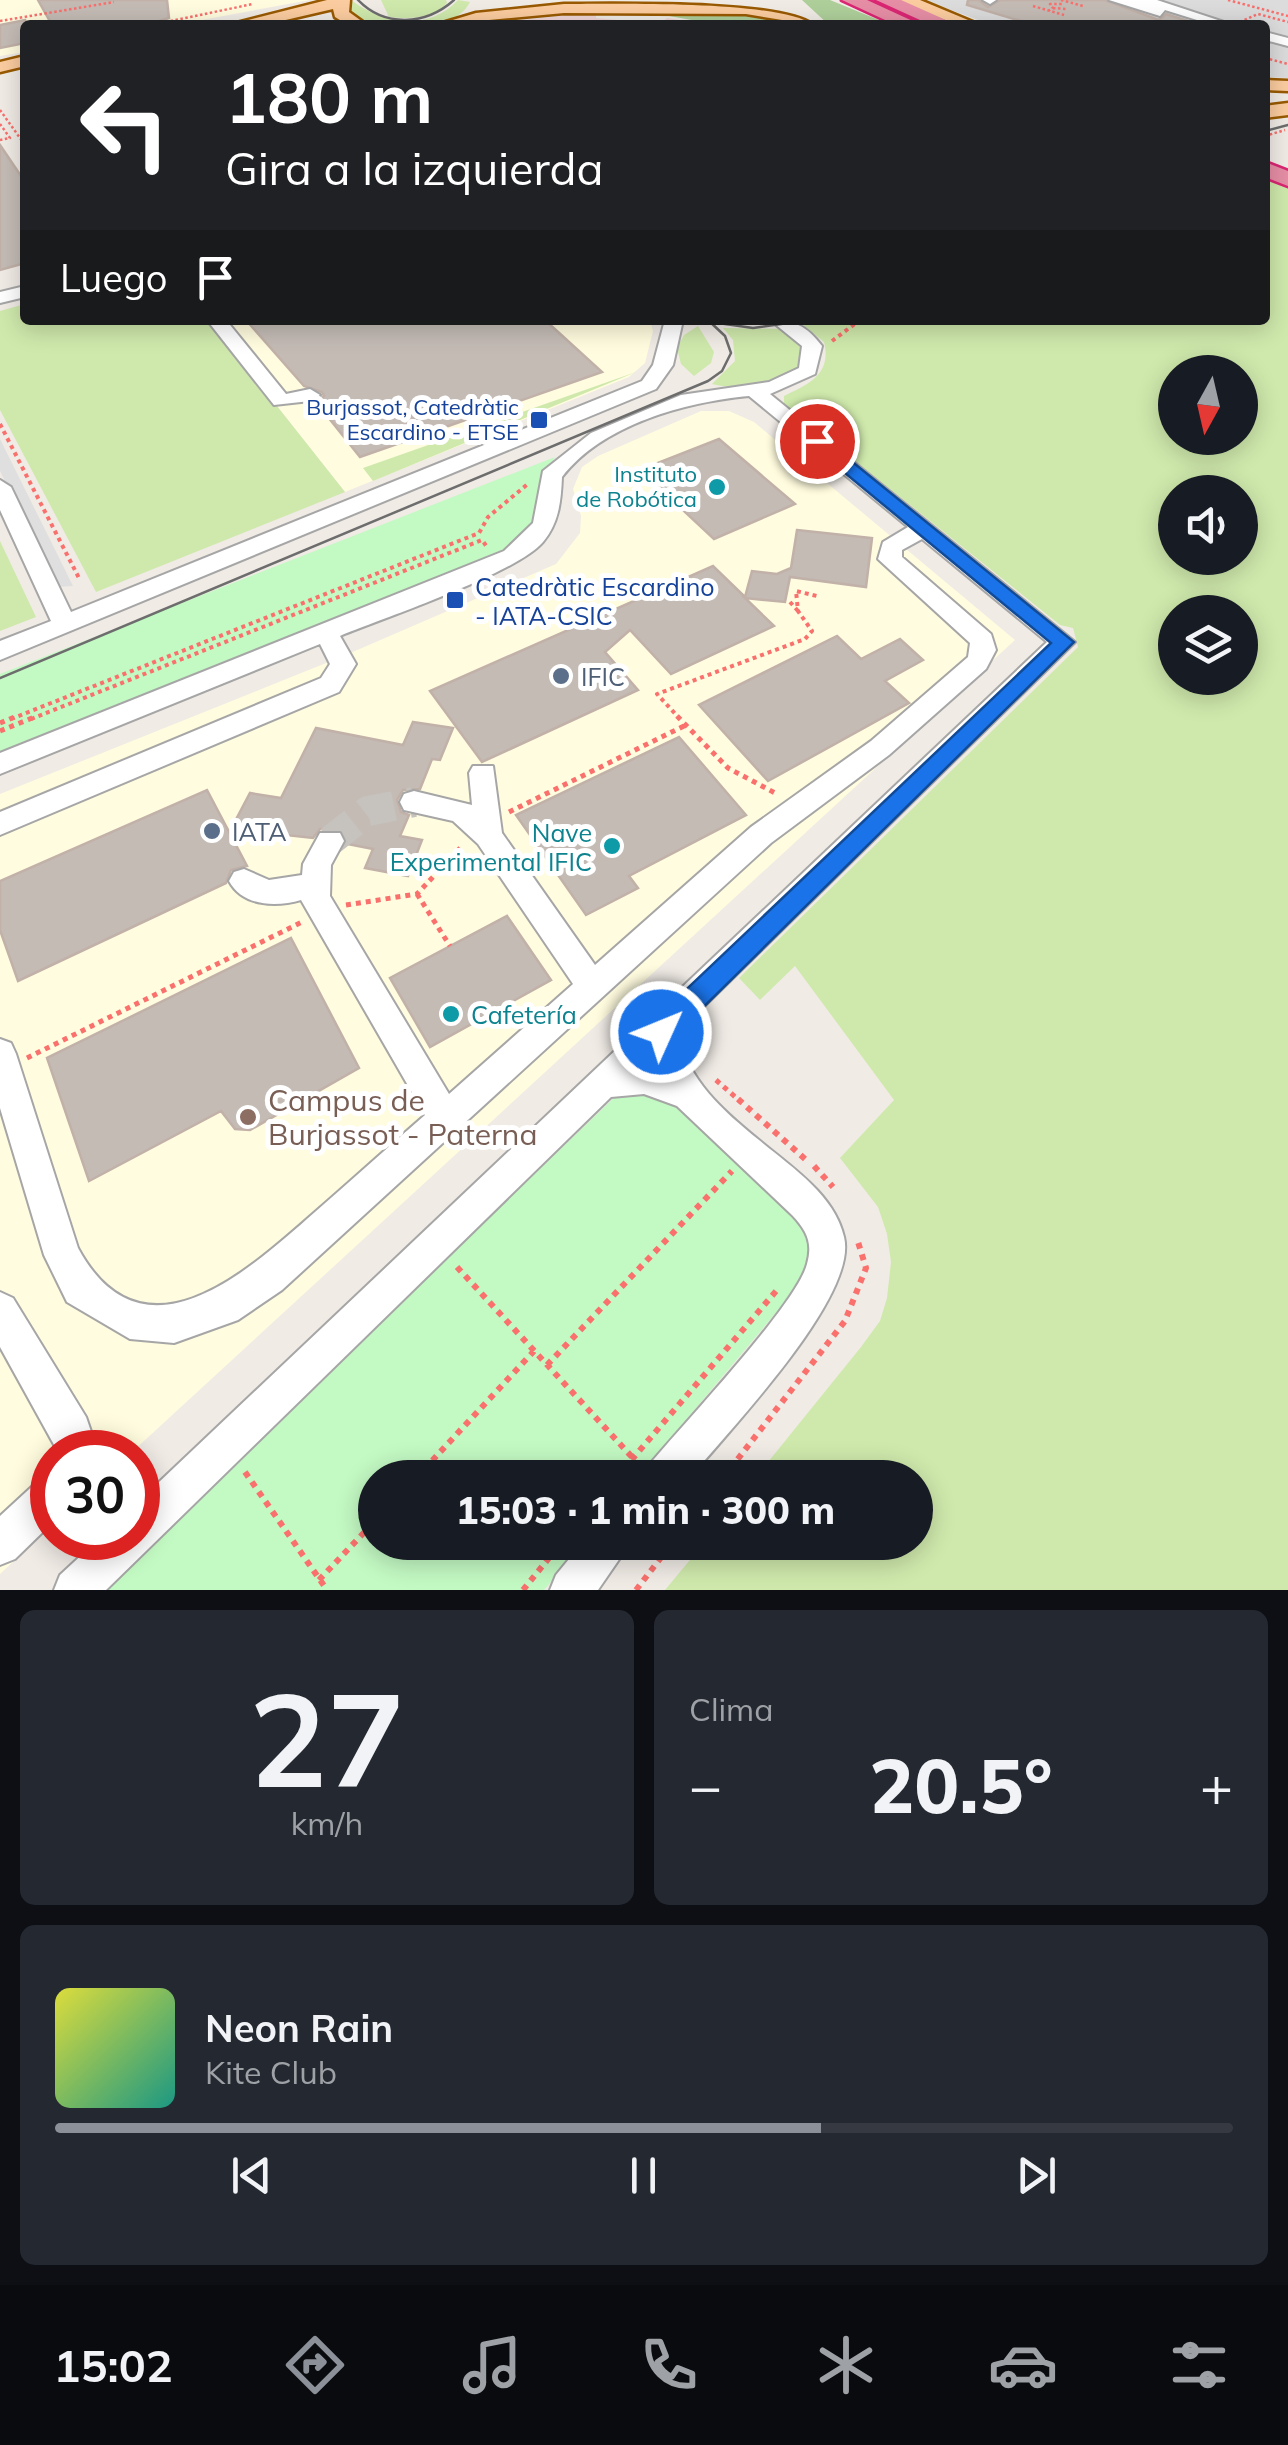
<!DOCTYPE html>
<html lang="es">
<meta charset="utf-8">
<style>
:root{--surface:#171b24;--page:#242831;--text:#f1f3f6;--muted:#9ea1a6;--line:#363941;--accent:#8c9099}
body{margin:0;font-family:Mulish,sans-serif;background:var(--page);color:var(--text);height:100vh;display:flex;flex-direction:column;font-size:38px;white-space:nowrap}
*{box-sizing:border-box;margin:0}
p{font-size:32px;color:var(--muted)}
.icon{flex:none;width:55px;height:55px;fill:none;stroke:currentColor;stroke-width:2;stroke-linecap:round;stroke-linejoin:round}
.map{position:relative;height:1590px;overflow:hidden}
.details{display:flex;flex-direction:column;gap:20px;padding:20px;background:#0d0f14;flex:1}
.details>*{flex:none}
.hud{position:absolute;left:20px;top:20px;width:1250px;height:305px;border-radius:10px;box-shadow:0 5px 25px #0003;background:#202124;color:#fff;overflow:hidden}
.needle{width:65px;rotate:188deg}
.fabs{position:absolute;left:1158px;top:355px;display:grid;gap:20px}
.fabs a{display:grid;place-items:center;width:100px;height:100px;border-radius:50%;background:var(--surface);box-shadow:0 5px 25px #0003;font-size:50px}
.speed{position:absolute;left:30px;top:1430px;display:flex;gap:20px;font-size:50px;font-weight:700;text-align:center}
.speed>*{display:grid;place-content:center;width:130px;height:130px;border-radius:50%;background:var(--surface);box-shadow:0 5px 25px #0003;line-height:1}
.speed .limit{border:15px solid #d22;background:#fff;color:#111}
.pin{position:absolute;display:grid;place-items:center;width:85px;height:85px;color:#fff;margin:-42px;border:5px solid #fff;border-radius:50%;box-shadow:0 2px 10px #0007}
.me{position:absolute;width:110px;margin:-55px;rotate:46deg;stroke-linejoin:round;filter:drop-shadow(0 0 8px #0008)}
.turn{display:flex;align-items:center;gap:35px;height:210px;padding:0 40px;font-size:45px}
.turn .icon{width:130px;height:130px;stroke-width:2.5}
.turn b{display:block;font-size:70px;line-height:85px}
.then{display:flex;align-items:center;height:95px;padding:0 40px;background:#0003;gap:20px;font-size:38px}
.big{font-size:75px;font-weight:800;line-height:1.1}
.details .card{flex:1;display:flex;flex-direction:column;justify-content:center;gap:15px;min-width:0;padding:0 35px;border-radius:15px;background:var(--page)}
.details .dial{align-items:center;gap:0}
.dial b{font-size:130px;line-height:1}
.song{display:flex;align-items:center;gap:30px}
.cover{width:120px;height:120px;border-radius:15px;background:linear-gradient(135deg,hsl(60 70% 55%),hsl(170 70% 35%))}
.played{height:10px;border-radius:5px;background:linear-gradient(90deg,var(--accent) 65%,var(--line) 65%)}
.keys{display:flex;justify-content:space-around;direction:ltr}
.heat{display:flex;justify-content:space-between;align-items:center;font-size:55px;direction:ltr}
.details .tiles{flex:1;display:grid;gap:20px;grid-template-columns:1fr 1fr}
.card:last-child{grid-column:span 2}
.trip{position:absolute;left:358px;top:1460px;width:575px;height:100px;border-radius:50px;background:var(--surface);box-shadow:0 5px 25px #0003;font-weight:800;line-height:100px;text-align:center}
.tabs{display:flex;height:160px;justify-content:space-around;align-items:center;background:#090b0e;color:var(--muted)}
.tabs .icon{width:70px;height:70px}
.tabs .selected{color:var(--accent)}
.tabs b{font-size:45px;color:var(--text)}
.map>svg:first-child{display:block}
.residential{fill:#dddcdc}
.commercial{fill:#f0d5d6}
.education{fill:#fffcdf}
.grass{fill:#cfe9ac;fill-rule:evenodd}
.forest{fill:#aecf9a}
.park{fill:#c3f9c3}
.parking{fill:#dfdfdf}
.building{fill:#c4bbb5;stroke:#c1b1a8;stroke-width:2.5}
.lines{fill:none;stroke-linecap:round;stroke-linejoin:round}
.minor-tunnel{stroke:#c6c2bd;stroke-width:30;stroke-dasharray:30 15;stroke-linecap:butt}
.minor-casing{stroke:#a6a6a6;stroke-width:4}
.major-casing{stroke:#995a01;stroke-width:5}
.highway-casing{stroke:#da2673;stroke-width:5}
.path-far3{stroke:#f9706d;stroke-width:2.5;stroke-dasharray:2.5 2.5;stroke-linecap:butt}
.path-far2{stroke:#f9706d;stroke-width:4;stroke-dasharray:4 4;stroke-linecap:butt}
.path-far1{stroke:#f9706d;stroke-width:5;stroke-dasharray:5 5;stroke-linecap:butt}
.path{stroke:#f9706d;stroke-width:6;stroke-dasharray:6 6;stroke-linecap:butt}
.minor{fill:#fff;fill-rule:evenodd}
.major{fill:#fbcc9f;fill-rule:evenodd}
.highway{fill:#e68ea6;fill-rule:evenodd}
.tram{stroke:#6d6d6d;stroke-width:2.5}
.route{fill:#1a73e8;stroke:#114b97;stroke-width:2.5}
.transit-dot{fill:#1a4fb4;stroke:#fff;stroke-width:4}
.culture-dot{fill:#0f9aa8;stroke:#fff;stroke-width:4}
.service-dot{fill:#5c6f8a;stroke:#fff;stroke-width:4}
.education-dot{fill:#8d6e63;stroke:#fff;stroke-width:4}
.labels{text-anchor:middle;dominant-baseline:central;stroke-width:10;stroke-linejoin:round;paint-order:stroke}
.far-transit-label{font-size:22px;fill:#164399;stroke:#fff;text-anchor:end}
.far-culture-label{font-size:22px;fill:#0d838f;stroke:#fff;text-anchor:end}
.transit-label{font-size:25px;fill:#164399;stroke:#fff;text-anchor:start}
.service-label{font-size:25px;fill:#4e5e75;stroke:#fff;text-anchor:start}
.culture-label{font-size:25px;fill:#0d838f;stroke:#fff;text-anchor:end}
.near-education-label{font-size:30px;fill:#785e54;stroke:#fff;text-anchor:start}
</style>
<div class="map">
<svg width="1288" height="1590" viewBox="0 0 1288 1590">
<rect width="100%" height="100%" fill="#f0ebe5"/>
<path class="residential" d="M924,0H1288V78L1265,77V25H992Z"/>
<path class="commercial" d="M596,12V18L660,24L667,18L709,25H476Z"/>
<path class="education" d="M0,0H310L175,25H25V52L0,56Z
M209,320H650L653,331L645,363L629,377L345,492Z
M701,411H729L754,422L1015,640L132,1452H52V1526L0,1574V794L341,657L556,564L580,533L581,516L573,489L582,467L598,456Z"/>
<path class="grass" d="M351,0C381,23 427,33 458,0L470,2C453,36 378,30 350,16L346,5Z
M381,0H446L447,3C433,19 409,19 389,17Z
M1265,178L1288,187V1590H665L704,1543L915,1542V1478L756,1477L861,1347L880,1321L887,1298L891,1262L887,1234L878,1207L840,1158L894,1100L795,966L760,1000L739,978L1078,647L1073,628L1060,625L784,404V396C809,384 832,374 824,342L802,324L840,320H1265ZM1175,372H1240V438H1175ZM1175,492H1240V558H1175ZM1175,612H1240V678H1175Z
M25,304V320H209L345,492L96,592L0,410V311Z
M698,326L714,352L711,363L694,376L681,364L677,348L684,335Z
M723,328L786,329L802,345L800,368C776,387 742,391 712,384L735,361L733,340Z
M636,372L373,481L363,468Z
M0,541L36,617L0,631Z"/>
<path class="forest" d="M802,0H830L891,25H829Z
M727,12H758L798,25H720L669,16Z"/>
<path class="park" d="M555,457L546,472L541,519L511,550L0,755V674Z
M631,1088L672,1097L810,1232L811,1271L638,1477L375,1478V1542L584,1543L544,1590H101L619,1093Z"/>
<path class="parking" d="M0,439L73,586L57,587L0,471Z"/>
<path class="building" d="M38,0H167L169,18L147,25H52Z
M968,0H979L988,7L1000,0H1105L1159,20L1166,14L1200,25H1034L967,5Z
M25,20V43L0,48V25Z
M0,145L25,182V263L0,270Z
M246,320H545L602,372L360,457L316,402L324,396L322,392L304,386Z
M719,439L795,504L714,539L640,470Z
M797,530L872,538L866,587L790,577L785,602L745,598L774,626L671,674L630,630L605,652L638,690L482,762L430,691L713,566L745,597L752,571L777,574L791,568Z
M837,636L861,659L900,639L923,660L885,681L909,703L768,781L699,705Z
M413,722L453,728L440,760L432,759L420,789L403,790L397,800L401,812L409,815L400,836L422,840L408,876L365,868L373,849L347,844L340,829H320L313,838L231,829L250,793L281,798L316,728L403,745Z
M679,737L746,815L629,876L638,888L586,915L516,815Z
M207,790L247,866L231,870L226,883L18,981L0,930V881Z
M507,916L551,980L430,1047L390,978Z
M291,938L359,1068L250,1130L235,1129L221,1111L89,1181L47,1058Z"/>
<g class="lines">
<path class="minor-tunnel" d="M330,841L368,811L414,802"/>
<defs>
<path id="minor" d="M983,0H996L990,4Z
M1109,0H1157L1233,25H1213L1165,10L1160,16Z
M1265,32L1288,38V46L1265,40Z
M25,286V297L0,303V292Z
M207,320H226L286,394L310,389L320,395L310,401L274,405Z
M665,320H683L673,365L656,389L0,660V641L51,621L0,510V480L11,487L71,612L642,381L653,365Z
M770,320C794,320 807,326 822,346L815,374L770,394L1075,642L677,1033C689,1081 722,1110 759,1140C791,1167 834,1194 844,1237C859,1296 729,1430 690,1478H644L650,1464C683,1424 797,1304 807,1264C813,1243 807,1231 792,1215L677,1106L644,1094L611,1097L106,1590H54L60,1575L100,1538H138V1502L1047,642L922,539L902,550V557L991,634L996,650L986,669L889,755L771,843L282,1290L238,1320L174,1343L130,1339L67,1302L44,1255L0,1108V1039L11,1043L16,1054L78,1248C143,1368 248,1271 315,1212C352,1180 388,1147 425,1115L301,900C277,907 243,907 229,881L234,872L244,869L269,880L302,875L303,864L320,833H340L344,841L331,865L330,896L449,1094L573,984L478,844L453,821L404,810L400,802L404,794L414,791L472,805L469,773L473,766H493L502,833L595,965L751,827L871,741L968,657L970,643L878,559L883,542L908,527L749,396C686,402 603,424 562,477C561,501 559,523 543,542C517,573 384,618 340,636L356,664L339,692L0,835V812L321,678L330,664L320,644L0,774V753L504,551L533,523L543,471L591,433L681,395L769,382L799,368L802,346ZM652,1058L656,1067V1068L645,1064Z
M0,1292L13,1298L86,1417L98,1452H58L0,1347Z
M52,1475V1523L15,1559L0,1565V1516L38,1481Z
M583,1542H631L598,1590H550L556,1575Z"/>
<path id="major" d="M327,0H350L349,12L367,25H348L335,17L333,9L264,25H229Z
M897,0H920L980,25H957Z
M564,4C615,4 781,0 813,25L746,14L564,13L436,25L476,13Z
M25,56V66L0,72V62Z
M1265,80L1288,81V91L1265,90Z
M1288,103V115L1265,118V106Z"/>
<path id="highway" d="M842,0H867L917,23L896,25Z
M876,0H901L957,25H931Z
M1265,162L1288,171V186L1265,177Z"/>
</defs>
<use href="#minor" class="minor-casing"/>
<use href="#major" class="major-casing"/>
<use href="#highway" class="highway-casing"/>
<path class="path-far3" d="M1061,0L1083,6
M1228,0L1288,16
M1033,6L1064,15
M1053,8L1067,9
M1048,11L1053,8L1050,4H1064
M0,21L114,2
M1240,22L1258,14L1288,22
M151,25L253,4
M1265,58L1288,64
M0,110L25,145
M0,124L10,138L0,140
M1265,136L1285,130"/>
<path class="path-far2" d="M832,341L860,320
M0,424L80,580
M790,602L798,611
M11,719L479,533L488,517L529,483
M31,719L482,540L487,547
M680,719L657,694L805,639L812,631L798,611L796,591L817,596"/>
<path class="path-far1" d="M677,716L728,768L777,794
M0,723L17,716
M0,731L37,716
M509,812L686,725
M417,894L450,946
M346,905L417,894L463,845
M27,1058L304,921
M716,1080L741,1102"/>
<path class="path" d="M738,1099L805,1159
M814,1166L833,1187
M457,1267L632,1457
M547,1365L732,1171
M245,1472L327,1590
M416,1478L534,1351
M616,1478L777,1290
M723,1478L845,1321L866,1268L858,1242
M319,1580L375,1521
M523,1590L562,1542
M636,1590L673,1542"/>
<use href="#minor" class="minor"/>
<use href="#major" class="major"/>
<use href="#highway" class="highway"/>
<path class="tram" d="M358,0C385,28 426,25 454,0
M1265,131L1288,125
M711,322L753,328L809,320
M0,678L708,381L722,371L731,353L725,336L708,320"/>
</g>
<path class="route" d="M811,438H823L1074,642L670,1040L661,1044L651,1040L648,1032L651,1023L1051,643L811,445Z"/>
<g class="transit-dot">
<rect x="529" y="410" width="20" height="20" rx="5"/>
<rect x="445" y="590" width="20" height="20" rx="5"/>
</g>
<g class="culture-dot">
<circle cx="717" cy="487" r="10"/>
<circle cx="612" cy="846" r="10"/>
<circle cx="451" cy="1014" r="10"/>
</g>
<g class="service-dot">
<circle cx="561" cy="676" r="10"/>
<circle cx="212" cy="831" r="10"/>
</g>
<circle class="education-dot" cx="248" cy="1117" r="10"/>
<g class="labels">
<g class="far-transit-label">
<text x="519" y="407">Burjassot, Catedràtic<tspan x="519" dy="25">Escardino - ETSE</tspan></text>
</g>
<g class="far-culture-label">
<text x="697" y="474">Instituto<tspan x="697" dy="25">de Robótica</tspan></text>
</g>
<g class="transit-label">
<text x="475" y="586">Catedràtic Escardino<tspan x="475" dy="29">- IATA-CSIC</tspan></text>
</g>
<g class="service-label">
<text x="581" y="676">IFIC</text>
<text x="232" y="831">IATA</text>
</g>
<g class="culture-label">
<text x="592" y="832">Nave<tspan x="592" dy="29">Experimental IFIC</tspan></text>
<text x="471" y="1014" text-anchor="start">Cafetería</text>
</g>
<g class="near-education-label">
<text x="268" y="1100">Campus de<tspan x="268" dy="34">Burjassot - Paterna</tspan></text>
</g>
</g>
</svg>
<div class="fabs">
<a><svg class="needle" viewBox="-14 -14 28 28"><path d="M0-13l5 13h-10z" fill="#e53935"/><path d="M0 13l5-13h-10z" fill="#9ea1a6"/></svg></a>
<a><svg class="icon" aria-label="sound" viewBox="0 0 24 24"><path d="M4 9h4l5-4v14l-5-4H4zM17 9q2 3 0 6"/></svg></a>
<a><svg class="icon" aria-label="layers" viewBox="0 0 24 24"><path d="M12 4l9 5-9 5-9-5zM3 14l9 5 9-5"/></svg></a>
</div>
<div class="speed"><div class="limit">30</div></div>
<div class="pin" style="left:817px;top:441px;background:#d93025"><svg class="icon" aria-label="arrive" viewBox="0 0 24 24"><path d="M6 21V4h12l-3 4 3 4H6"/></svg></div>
<svg class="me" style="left:661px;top:1032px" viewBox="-20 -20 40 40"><circle r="17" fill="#1a73e8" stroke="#fff" stroke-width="3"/><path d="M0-11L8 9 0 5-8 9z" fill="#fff"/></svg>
<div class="trip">15:03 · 1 min · 300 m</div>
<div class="hud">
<div class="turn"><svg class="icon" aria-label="left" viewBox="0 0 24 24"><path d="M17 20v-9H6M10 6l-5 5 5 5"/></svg><div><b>180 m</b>Gira a la izquierda</div></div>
<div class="then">Luego<svg class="icon" aria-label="arrive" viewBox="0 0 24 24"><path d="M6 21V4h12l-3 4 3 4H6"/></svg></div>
</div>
</div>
<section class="details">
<div class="tiles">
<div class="card dial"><b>27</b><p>km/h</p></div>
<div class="card"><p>Clima</p>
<div class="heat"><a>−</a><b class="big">20.5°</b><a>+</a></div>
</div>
<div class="card">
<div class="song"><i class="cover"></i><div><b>Neon Rain</b><p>Kite Club</p></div></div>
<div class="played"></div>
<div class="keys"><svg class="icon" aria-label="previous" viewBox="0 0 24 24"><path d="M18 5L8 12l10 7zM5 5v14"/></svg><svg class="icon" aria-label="pause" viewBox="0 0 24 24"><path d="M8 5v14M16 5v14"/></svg><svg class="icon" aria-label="next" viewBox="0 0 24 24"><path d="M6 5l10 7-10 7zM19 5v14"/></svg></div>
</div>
</div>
</section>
<nav class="tabs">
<b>15:02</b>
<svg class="icon selected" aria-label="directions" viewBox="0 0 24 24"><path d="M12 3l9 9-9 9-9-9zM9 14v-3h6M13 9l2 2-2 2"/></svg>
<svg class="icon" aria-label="music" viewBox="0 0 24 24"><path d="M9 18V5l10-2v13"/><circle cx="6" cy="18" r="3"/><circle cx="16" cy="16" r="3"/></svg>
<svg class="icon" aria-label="phone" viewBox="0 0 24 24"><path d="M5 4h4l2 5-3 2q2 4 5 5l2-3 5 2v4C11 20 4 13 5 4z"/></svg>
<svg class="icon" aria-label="climate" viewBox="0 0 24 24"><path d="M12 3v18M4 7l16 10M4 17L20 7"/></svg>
<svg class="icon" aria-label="car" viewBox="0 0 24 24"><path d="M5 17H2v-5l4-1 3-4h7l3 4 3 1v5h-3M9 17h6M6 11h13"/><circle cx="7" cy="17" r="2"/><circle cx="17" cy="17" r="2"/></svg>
<svg class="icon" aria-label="filters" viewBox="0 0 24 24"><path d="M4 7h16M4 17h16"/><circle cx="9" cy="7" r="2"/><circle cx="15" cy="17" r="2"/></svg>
</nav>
